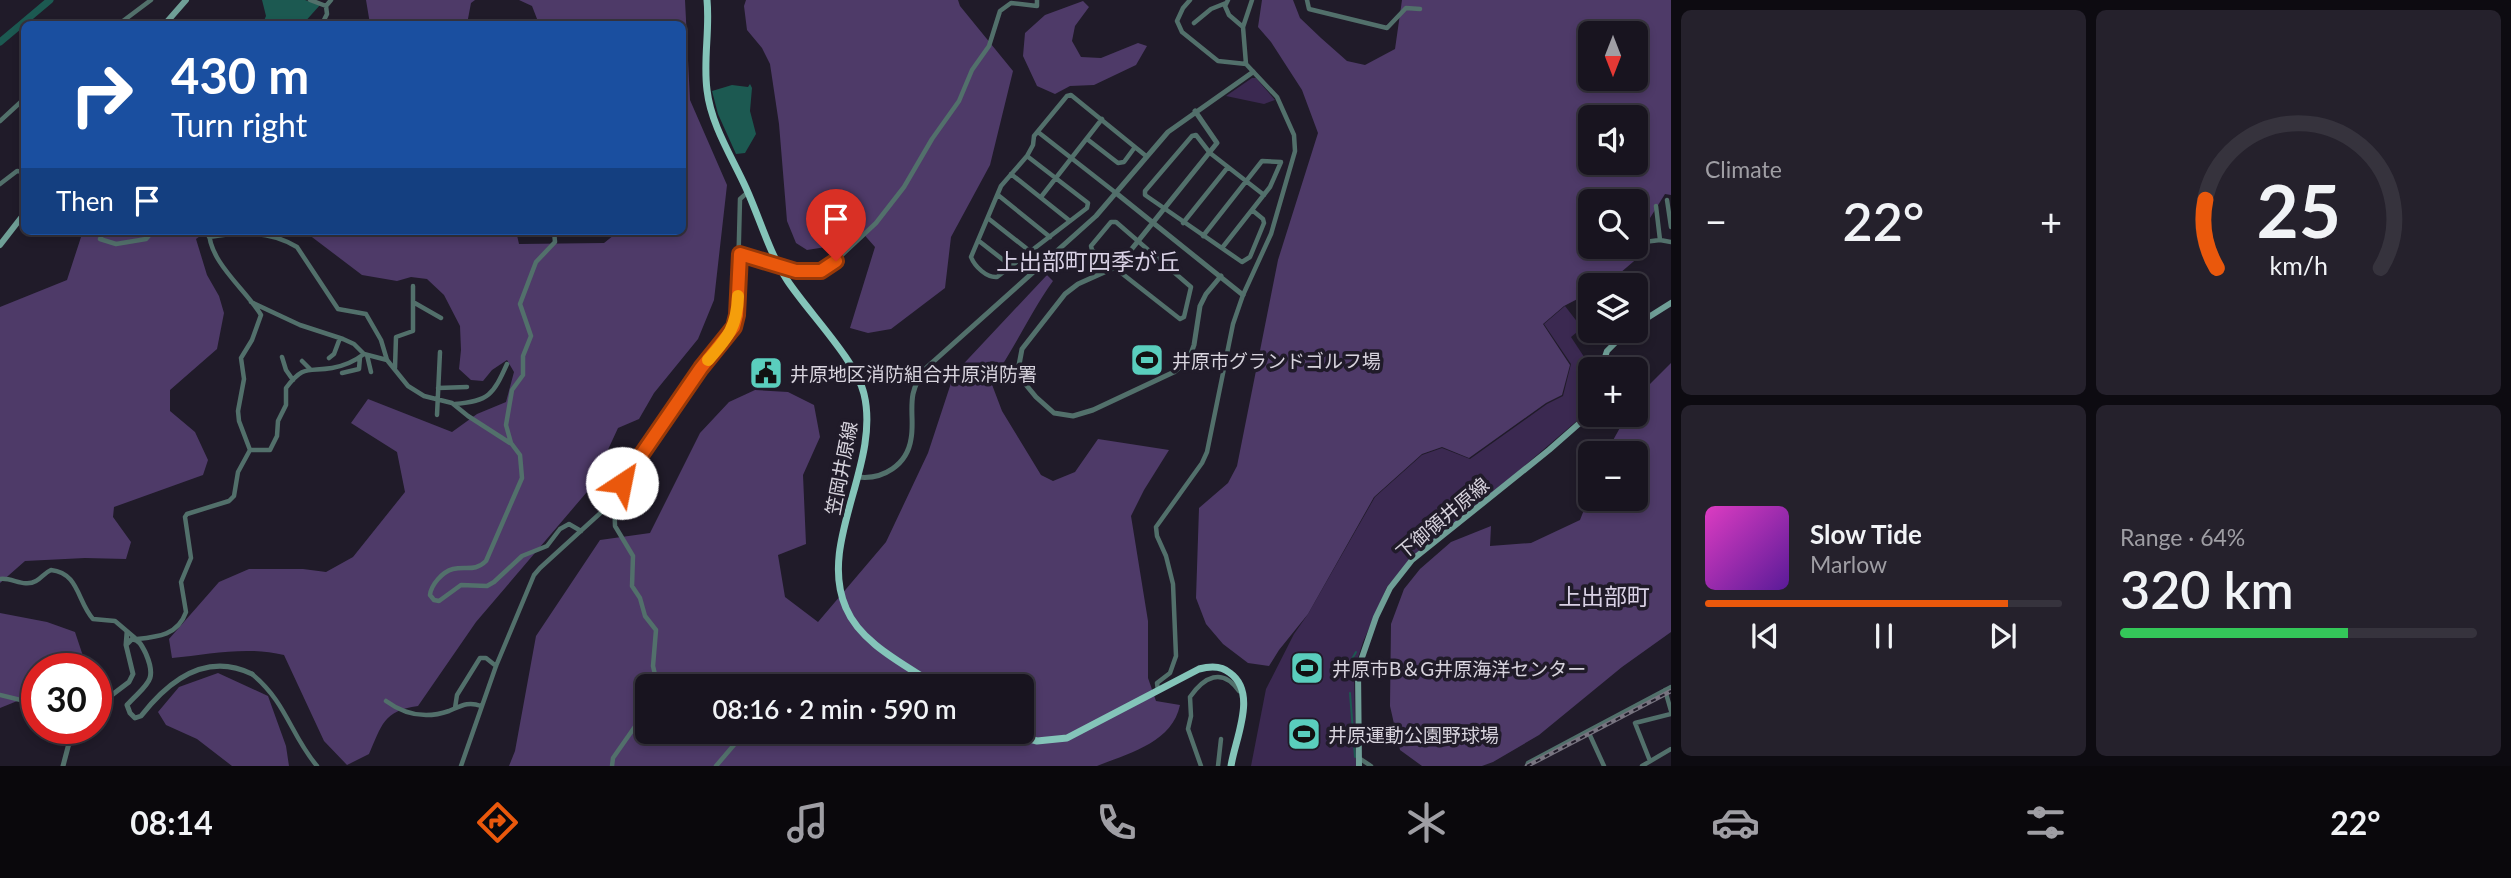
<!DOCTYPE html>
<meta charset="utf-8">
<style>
:root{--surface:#18141f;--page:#25212c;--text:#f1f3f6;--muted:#9f9ea4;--line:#36333d;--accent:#ea580c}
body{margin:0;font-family:Lato,"Noto Sans JP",sans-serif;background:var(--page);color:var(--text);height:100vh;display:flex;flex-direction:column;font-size:26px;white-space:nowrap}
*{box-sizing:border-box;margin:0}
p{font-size:23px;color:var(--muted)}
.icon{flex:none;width:38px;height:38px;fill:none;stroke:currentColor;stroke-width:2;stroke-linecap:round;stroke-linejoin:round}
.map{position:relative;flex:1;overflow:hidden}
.side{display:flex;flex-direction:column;gap:10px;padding:10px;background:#0d0b11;width:840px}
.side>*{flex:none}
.hud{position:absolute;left:21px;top:21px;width:665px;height:214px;border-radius:10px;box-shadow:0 4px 10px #0003,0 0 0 2px var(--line);background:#1a4fa0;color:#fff;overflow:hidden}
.needle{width:46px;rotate:180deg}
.fabs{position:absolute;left:1578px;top:21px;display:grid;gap:14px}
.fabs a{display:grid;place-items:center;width:70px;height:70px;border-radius:10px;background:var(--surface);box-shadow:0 4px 10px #0003,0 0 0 2px var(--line);font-size:35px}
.speed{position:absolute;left:21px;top:653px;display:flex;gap:14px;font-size:35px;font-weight:700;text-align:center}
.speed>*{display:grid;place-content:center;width:91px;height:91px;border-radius:50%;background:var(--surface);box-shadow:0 4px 10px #0003,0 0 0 2px var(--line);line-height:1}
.speed .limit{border:10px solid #d22;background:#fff;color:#111}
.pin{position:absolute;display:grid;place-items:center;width:60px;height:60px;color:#fff;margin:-72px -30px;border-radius:50% 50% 50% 0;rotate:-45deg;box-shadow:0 0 7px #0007}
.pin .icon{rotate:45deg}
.me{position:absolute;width:77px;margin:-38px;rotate:34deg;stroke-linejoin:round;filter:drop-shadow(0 0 5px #0008)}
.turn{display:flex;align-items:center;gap:24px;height:147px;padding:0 35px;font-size:32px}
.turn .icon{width:91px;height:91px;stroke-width:2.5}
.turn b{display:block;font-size:49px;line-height:60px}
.then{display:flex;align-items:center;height:66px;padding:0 35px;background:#0003;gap:14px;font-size:26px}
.big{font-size:52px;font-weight:600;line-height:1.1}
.side .widget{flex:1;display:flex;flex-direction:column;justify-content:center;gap:10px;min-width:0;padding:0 24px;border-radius:10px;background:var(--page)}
.side .dial{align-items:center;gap:0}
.dial svg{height:182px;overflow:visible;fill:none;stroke:var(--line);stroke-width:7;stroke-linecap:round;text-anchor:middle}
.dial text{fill:var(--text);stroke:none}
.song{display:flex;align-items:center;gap:21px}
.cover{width:84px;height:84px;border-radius:10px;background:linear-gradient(135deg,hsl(310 70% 55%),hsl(270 70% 35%))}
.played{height:7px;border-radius:4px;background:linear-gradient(90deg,var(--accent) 85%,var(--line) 85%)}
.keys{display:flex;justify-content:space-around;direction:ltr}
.heat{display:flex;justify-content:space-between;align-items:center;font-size:38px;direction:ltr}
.charge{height:10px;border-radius:5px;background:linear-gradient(90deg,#34c759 64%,var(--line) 0)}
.side .tiles{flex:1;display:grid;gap:10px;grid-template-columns:repeat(2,1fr)}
.trip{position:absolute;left:635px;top:674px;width:399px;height:70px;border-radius:10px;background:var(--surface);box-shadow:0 4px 10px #0003,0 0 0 2px var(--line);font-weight:600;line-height:70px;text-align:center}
.tabs{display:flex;height:112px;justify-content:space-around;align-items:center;background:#0a080c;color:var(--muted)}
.tabs .icon{width:49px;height:49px}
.tabs .on{color:var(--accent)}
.tabs b{font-size:32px;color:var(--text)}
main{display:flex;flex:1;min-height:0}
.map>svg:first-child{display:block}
.green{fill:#3b2951}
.forest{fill:#4e3a68;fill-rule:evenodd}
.water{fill:#1c5951}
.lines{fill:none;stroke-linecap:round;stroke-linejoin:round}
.stream{stroke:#1c5951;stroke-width:2}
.river{stroke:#1c5951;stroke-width:7}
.minor{stroke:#52706b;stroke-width:4.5}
.tertiary{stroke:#52706b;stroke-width:5}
.secondary{stroke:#6f9f97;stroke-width:6}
.primary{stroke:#84c4b9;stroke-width:7}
.rail-casing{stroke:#787480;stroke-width:4.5}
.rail{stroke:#201b29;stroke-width:2;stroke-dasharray:5;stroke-linecap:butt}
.route-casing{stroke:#983908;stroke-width:18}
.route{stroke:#ea580c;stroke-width:12}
.slow{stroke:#f59e0b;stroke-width:12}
.labels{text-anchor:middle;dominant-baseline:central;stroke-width:7;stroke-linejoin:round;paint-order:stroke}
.poi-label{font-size:19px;fill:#d7d3dd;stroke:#201b29;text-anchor:start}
.street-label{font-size:19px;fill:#d7d3dd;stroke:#201b29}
.quarter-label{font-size:23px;fill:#d9d1e5;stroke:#201b29}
</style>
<main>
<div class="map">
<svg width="1671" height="766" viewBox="0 0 1671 766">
<rect width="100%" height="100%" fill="#201b29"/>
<path class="green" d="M1252,78H1256L1275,100L1264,104L1226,96Z
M1565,306L1582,328L1571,337L1592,369L1591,400L1586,413L1516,473L1411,558L1387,587L1363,642L1354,670L1356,766H1251L1266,689L1294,634L1308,614L1375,497L1422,455L1442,448L1470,459L1547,404L1563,396L1571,364L1544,324Z"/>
<path class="forest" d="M366,0H475L471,3L467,24H370Z
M519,0H685L690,100L727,185L714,300L698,339L654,393L639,419L618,428L606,454L604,472L476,622L418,706C383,711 382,725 369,754L347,765L324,741L284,655C247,646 210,654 172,658L169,639L219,582L249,569H303L326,572L353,557L405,492L397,452L351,423L368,399L452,432L477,414L506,402L514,372L507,360L492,370L483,381L471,380L459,369L461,350L460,326L444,295L427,279L411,277L397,281L362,275L304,231H516L519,244L604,243L619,231H682V24H539L532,6Z
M746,0H958L960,6L1013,71L990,165L951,237L945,288L891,329L868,333L850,328L875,247L860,230L826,247L807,250L796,243L787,221L779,124L770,64L762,48L747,30L744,6Z
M1262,0H1293L1300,18L1321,38L1347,61L1365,65L1395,49L1402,0H1671V195L1665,194L1640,234V256L1606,285H1591V292L1564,306L1543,324L1570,365L1562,395L1546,403L1469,458L1442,447L1422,454L1374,497L1308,614L1279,650L1269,666L1248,663L1223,644L1206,624L1196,598L1199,508L1228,483L1237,466L1278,260L1318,133L1302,90L1271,42L1258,27ZM1591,33H1636V79H1591ZM1591,117H1636V163H1591ZM1591,201H1636V247H1591Z
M1083,1L1089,7L1075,26L1072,41L1081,57L1101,58L1138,43L1147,46L1136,65L1094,85L1070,86L1055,94L1037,86L1023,56L1025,33L1045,15Z
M83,231H207L196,239L207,275L219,296L224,313L217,349L170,390V411L195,432L208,460L203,475L114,507L113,517L131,542L126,559L85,558L25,561L0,583V307L67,280Z
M1047,275L1053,281C1030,313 1014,350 991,382L1002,411L1041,475L1053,481L1075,472L1098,439L1169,450L1144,490L1131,516L1148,621V678L1156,701L1180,705C1172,743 1129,753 1097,766H509L515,751L536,636L600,540L650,533L700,433L729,402L755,390L788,392L814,405L820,437L803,475L806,544L778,555L785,597L818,622L886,542L928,453L954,374ZM648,686H1022V732H648Z
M1671,363V632L1622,667L1539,735L1493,762L1482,766H1422L1400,750L1390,706L1391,624L1404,589L1420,569L1451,542L1491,526L1490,546L1531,543L1580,520L1591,492V499H1636V453H1606L1627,415H1636V401L1643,391Z
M0,613L47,622L75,632L84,659L80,668H37V693L0,708Z
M218,673L268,696L286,746L289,766H232L197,739L166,725L158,712L179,687Z"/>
<path class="water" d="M262,0H305L320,5L303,24H264L263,23L266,16Z
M750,84L752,88L750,111L756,134L745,153L736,154L718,114L712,91L732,85L748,87Z"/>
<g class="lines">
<path class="stream" d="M1348,666L1356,652
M1350,693L1355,757"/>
<path class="river" d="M0,42L50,0"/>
<path class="minor" d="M310,0L326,6
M1190,0L1183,8L1177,21L1182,32L1218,61L1246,64
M1228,0L1225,6L1229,15L1243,27
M1307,0L1309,9L1387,28L1406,8L1420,9
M1194,23L1211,9L1226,3
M119,24L151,0
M322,24L327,14L326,6L331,0
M0,121L24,99
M1038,132L1116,193
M1087,139L1118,163L1124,162L1135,147
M1027,156L1088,203L1087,208L997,277C987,278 975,267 971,257L1001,186L1027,156L1033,145L1034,136L1067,96L1071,95L1146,156
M1011,174L1070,221
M0,184L17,171L24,172
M998,195L1050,237
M1041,197L1102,119
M1667,200L1671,227
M1656,206L1660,240L1671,242
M1252,210L1263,219L1264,223L1250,257L1242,262L1145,195V191L1192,136L1196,135L1210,153L1264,195
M989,219L1031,252
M1111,222H1116L1191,287L1184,317L1180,319L1092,250L1091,246Z
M1183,223L1228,167
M104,231L100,239L116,244L146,239L153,231
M209,231C209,262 246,290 261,315L252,340L241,358L244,379L238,411L239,421L250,450
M554,231L555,242L536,262L520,304L531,336L523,356V375L512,390L506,425L511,443L520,455L522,478L486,561C475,572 466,566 453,569C442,572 431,585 430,595L434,600L439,601L461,585L487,586L494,582L522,556L547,546L560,529L569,524L581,531
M1203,236L1262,161L1281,162L1270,187L1222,248
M209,237C240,232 269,230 297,247L338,309L366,314L381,340L387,360
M979,241L1011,266
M1636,243L1660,240
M740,254C765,261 804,278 828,268L876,223L904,187L932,139L959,101L972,70L989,46L1000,11L1011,3L1037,6V0
M251,302L300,325L343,339L354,344L364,354L387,360L408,386L424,396L452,403L468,416L510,443
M413,302L441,318
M367,355L371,372
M282,357L286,370L293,380
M329,358L334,354L340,338
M302,361L310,369
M395,368L396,337L413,331V286
M342,373L359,369L360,357
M438,388L467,387
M455,404C489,401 493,395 507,364
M437,415L440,352
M250,450H270L277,436L278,421L286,405V388C304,364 308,372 332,368C343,366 355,361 364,354
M614,497L615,526L633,556L632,586L640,598L645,616L656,630L653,666L656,679L655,686
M0,579C12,577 24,588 36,581C42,578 44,573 51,570C79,573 77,601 93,619L115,621L135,638
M137,639C158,637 178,635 186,612L181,582L191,558L185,517L187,514L229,501L234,496L238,472L250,450
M252,674C287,703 290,734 317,766
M789,686L791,684
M1665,690L1671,711
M1158,691L1157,683L1170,673L1176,656L1173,584L1166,556L1157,536L1156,527L1202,463L1207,452L1233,324L1243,295L1271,234L1295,151L1294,135L1277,97L1246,64L1243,27L1252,0
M0,695L37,704
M386,701C405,715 426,719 449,711C461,706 468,701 481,706
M455,708L457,695L480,658H486L496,666
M1359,758L1371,766
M1650,761L1635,723L1671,714
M461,766L496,666L534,575L540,568L607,507L701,368L730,334L737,315L740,199L748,192
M612,766L613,758L648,708
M716,766L745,732
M1201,766L1188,729L1191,716L1190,697C1204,677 1222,667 1239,691
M1218,766L1221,739
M1527,766L1528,763L1588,731
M1604,766L1588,731L1671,687
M1642,766L1671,749"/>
<path class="tertiary" d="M1195,111L1217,143L1118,266L1078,284L1065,294L1022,349L1019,365L1022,380L1036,397L1054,413L1073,416L1093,410L1174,372L1189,359L1194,345L1200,306L1206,294L1221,276
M1116,193L1243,295
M858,477C883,480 907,465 911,439C914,424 910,409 913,394C915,385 919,377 925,369L1096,216L1168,132L1253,72
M126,645L127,632
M96,707L129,682L133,674L126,645L132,639C140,640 142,646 146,654C158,682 146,684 127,705L130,713L135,718L141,716C169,680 207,652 252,674
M63,766L73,728"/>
<path class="secondary" d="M165,24L186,0
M0,245L24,214
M1636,325L1671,303
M1601,369L1607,351L1627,331
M1359,766L1358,669L1376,617L1390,588L1412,560L1549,450L1582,421L1591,407"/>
<path class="primary" d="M707,0C710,30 703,60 707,90C711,125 732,157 746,188C760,219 769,252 787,280C808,312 856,360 864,394C881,464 817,543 846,608C861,644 906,665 937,686
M1004,732L1037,741L1067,738L1199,669C1210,666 1221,665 1230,673C1258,693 1235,739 1231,766"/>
<defs>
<path id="rail" d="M1527,766L1671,691"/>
</defs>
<use href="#rail" class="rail-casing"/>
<use href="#rail" class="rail"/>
</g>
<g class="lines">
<defs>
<path id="route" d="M622,483L701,368L734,327L737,315L740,254L796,271H821L836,261"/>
</defs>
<use href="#route" class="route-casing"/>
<use href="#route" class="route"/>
<path class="slow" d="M708,360C728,337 737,327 738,296"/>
</g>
<defs>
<symbol id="stadium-square" viewBox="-11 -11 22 22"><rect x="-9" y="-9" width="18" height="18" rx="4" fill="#5acebd" stroke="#201b29"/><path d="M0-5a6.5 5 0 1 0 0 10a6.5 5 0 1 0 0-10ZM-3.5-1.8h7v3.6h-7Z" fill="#111"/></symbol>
<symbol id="civic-square" viewBox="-11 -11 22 22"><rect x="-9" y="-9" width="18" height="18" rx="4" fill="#5acebd" stroke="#201b29"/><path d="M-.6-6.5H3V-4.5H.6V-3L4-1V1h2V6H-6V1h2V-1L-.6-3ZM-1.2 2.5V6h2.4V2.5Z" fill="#111"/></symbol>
</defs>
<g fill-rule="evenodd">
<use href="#stadium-square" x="1128" y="341" width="38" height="38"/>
<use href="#civic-square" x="747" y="354" width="38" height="38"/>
<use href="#stadium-square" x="1288" y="649" width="38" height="38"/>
<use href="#stadium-square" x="1285" y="715" width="38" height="38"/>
</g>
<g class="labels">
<g class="poi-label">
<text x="1172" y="360">井原市グランドゴルフ場</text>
<text x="790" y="373">井原地区消防組合井原消防署</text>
<text x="1332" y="668">井原市B＆G井原海洋センター</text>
<text x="1328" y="734">井原運動公園野球場</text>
</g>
<g class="street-label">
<text transform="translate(841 468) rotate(-79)">笠岡井原線</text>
<text transform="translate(1442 518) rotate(-40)">下御領井原線</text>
</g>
<g class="quarter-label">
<text x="1088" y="261">上出部町四季が丘</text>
<text x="1604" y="596">上出部町</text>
</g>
</g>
</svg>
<div class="fabs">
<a><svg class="needle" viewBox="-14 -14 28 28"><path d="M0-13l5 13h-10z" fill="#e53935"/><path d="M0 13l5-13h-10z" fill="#9f9ea4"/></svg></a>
<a><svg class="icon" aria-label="sound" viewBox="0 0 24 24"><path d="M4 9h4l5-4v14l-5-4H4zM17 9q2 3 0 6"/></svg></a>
<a><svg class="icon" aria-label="search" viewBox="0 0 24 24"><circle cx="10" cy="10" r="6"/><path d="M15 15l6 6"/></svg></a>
<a><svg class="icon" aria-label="layers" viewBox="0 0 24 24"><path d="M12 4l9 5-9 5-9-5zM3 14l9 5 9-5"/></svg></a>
<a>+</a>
<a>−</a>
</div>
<div class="speed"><div class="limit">30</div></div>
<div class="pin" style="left:836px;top:261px;background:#d93025"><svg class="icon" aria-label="arrive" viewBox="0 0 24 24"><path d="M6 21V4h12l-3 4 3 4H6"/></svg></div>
<svg class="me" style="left:622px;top:483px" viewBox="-20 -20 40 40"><circle r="19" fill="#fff"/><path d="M0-13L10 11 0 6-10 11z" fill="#ea580c"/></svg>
<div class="trip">08:16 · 2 min · 590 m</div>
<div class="hud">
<div class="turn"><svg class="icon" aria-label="right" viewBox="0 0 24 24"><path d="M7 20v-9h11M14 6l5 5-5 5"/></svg><div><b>430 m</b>Turn right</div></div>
<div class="then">Then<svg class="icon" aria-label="arrive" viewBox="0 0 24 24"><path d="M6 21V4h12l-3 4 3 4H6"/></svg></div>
</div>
</div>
<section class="side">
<div class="tiles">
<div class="widget"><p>Climate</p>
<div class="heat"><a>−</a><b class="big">22°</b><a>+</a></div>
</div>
<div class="widget dial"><svg viewBox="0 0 100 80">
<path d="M14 69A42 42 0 1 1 86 69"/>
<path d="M14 69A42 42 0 0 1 9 39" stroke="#ea580c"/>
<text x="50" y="56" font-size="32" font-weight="700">25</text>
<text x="50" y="72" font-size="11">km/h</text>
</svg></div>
<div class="widget">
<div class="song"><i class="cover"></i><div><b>Slow Tide</b><p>Marlow</p></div></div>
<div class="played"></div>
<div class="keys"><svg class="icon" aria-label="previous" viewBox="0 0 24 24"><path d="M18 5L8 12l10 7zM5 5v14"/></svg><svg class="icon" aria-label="pause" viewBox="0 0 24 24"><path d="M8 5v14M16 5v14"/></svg><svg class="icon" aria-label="next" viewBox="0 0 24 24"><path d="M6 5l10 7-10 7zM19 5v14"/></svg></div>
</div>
<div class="widget"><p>Range · 64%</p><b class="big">320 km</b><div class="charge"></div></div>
</div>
</section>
</main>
<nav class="tabs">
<b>08:14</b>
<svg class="icon on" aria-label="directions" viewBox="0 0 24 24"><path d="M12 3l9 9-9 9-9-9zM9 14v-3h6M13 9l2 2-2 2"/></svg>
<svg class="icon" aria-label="music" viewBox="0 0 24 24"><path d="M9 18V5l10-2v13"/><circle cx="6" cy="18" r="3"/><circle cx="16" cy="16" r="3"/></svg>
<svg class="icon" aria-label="phone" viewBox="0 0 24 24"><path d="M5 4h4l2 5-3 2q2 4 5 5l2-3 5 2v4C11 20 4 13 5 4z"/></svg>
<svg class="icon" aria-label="climate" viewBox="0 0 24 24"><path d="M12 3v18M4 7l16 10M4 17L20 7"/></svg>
<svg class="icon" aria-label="car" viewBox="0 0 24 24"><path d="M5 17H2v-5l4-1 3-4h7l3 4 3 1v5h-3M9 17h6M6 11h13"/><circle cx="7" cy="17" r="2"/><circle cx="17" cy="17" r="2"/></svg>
<svg class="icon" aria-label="filters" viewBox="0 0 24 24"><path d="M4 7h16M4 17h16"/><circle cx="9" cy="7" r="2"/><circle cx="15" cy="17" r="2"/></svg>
<b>22°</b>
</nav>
